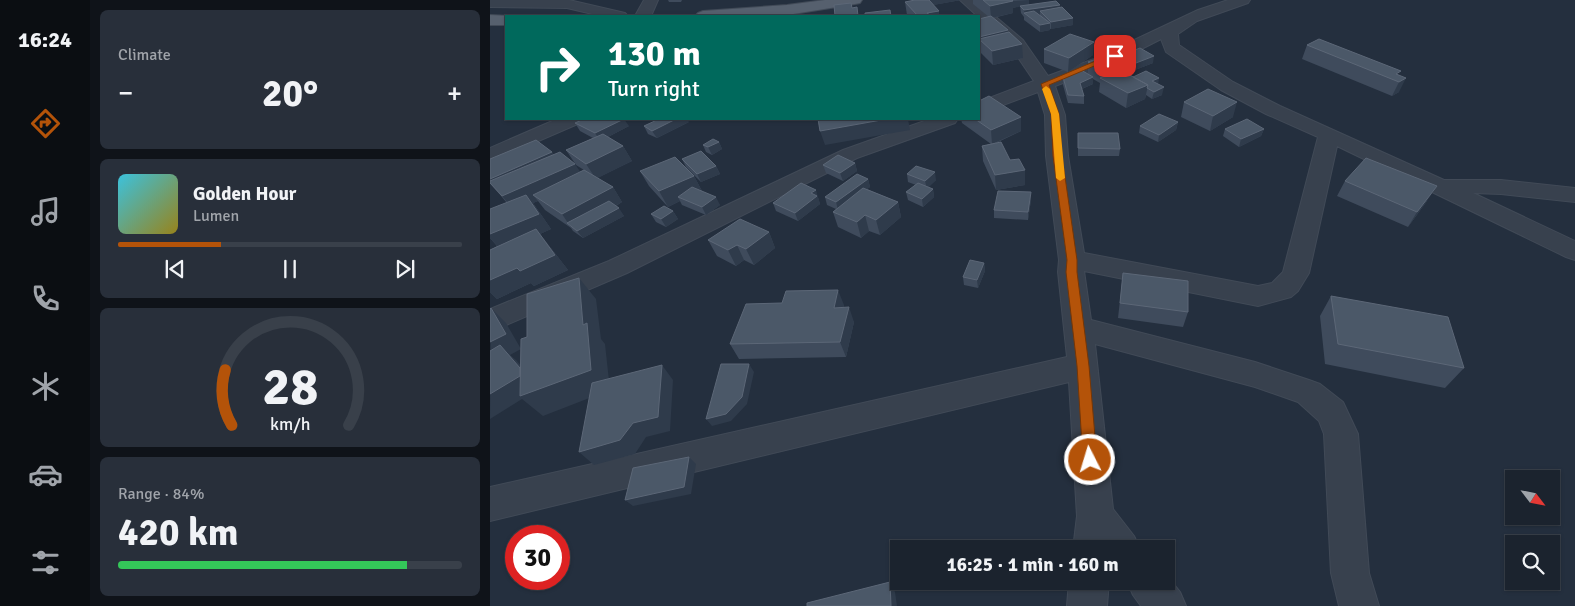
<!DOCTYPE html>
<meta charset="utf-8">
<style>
:root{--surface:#1b232e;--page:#282f3a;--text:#f1f3f6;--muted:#a0a4aa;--line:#39404a;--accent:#b45309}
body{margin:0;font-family:Signika,sans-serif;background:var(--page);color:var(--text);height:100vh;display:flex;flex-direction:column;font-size:19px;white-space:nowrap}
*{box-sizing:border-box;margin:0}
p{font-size:16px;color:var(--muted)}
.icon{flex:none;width:28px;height:28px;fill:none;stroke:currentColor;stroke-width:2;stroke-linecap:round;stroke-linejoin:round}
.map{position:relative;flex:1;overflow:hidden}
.drawer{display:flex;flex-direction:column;gap:10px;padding:10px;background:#0f1319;width:400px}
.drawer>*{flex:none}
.guide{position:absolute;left:15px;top:15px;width:475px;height:105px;border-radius:0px;box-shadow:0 1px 4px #0004,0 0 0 1px var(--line);background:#00695c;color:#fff;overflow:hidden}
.needle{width:32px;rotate:122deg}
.fabs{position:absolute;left:1015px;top:470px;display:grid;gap:10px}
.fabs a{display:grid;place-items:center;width:55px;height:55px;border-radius:0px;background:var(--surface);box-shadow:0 1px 4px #0004,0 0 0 1px var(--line);font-size:25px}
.speed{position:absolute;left:15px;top:525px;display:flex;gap:10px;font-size:25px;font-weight:700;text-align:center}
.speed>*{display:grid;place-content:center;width:65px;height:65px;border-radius:50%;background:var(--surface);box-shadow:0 1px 4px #0004,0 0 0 1px var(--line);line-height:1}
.speed .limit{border:8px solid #d22;background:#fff;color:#111}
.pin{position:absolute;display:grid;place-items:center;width:42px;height:42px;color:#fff;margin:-21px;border-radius:10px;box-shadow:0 2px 8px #0006}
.me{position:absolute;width:55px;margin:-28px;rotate:355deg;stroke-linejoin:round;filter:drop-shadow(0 0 4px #0008)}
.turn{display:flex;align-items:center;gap:18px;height:105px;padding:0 20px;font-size:22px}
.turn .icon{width:65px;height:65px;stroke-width:2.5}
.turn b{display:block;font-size:35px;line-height:42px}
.big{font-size:38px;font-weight:800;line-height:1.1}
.drawer .tile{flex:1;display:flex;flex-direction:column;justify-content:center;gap:8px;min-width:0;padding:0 18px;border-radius:8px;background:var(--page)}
.drawer .dial{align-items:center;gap:0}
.dial svg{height:130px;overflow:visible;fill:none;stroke:var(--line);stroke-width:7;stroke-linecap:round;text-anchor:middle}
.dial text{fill:var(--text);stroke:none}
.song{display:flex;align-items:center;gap:15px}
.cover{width:60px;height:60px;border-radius:8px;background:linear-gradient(135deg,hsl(190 70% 55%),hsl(50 70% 35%))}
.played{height:5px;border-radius:2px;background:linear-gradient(90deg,var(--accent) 30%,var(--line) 30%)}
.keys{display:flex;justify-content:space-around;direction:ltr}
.heat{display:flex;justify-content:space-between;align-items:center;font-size:28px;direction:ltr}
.charge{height:8px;border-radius:4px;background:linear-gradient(90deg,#34c759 84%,var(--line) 0)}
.trip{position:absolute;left:400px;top:540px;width:285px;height:50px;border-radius:0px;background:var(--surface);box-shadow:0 1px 4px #0004,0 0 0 1px var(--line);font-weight:800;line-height:50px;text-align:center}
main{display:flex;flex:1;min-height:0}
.dock{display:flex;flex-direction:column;width:90px;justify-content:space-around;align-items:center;background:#0b0e12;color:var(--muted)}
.dock .icon{width:35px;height:35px}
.dock .on{color:var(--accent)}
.dock b{font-size:22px;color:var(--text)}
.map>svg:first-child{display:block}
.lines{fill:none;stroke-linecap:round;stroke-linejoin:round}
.minor-casing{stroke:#414a57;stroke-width:2}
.primary-casing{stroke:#414a57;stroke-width:2}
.minor{fill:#38414e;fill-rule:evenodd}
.primary{fill:#56606e;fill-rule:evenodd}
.wall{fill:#3f4b5c}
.shaded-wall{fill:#2f3b4b}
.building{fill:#4b5868;stroke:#5c6777}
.route{fill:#b45309;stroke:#753606}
.slow{fill:#f59e0b}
</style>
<main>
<nav class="dock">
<b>16:24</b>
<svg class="icon on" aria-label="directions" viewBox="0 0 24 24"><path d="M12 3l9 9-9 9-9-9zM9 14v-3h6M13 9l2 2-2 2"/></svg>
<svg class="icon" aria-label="music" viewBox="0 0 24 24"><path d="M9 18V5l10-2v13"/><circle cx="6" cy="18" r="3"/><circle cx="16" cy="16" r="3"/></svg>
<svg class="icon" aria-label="phone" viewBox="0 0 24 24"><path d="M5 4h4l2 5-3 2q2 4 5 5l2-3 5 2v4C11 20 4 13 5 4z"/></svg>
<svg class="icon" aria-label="climate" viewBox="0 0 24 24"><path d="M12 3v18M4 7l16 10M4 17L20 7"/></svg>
<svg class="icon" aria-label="car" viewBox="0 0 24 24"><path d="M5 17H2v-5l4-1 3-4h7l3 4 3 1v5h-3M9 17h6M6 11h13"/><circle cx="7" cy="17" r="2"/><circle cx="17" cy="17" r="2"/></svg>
<svg class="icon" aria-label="filters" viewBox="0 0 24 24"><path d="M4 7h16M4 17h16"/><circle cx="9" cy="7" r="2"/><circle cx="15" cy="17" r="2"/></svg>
</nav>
<section class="drawer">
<div class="tile"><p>Climate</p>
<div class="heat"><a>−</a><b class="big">20°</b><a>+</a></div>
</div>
<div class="tile">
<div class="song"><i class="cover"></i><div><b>Golden Hour</b><p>Lumen</p></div></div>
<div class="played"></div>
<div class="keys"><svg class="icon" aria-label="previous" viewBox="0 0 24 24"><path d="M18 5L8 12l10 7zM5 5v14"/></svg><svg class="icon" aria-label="pause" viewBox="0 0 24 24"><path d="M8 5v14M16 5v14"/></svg><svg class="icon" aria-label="next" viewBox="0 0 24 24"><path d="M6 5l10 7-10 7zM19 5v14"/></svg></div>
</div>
<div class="tile dial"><svg viewBox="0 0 100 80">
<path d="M14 69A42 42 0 1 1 86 69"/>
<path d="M14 69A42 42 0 0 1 10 35" stroke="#b45309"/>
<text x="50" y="56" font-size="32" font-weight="700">28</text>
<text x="50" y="72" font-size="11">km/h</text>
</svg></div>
<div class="tile"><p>Range · 84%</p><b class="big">420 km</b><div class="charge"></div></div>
</section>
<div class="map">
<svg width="1085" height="606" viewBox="0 0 1085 606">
<rect width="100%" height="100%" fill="#242f3e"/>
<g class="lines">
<defs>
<path id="minor" d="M0,0H79L135,13L138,16H111L77,8L0,7Z
M154,0H168L161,16H145Z
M470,0H486L533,40L558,76L604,59L708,10L738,0H760L758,3L707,21L688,34L689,45L743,82L790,106L954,180H1011L1085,188V202L1011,194L983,193L1085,241V260L1076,257L847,146L819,273L808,291L801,297L768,306L594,271L601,320L765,362L819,380L830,384L853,402L868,434L879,573L889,606H849L841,573L834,434L829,421L808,402L765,387L605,344L623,509L644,536L650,549H583L587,516L579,382L0,521V487L577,357L568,272L569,260L556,156L555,115L548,92L489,114V102L544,81L521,47ZM671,39L676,52L731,90L776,114L828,137L793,272L782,283L768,286L594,253L578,156L575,115L565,86L616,67Z
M67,119H93L90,123L0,162V148Z
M440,119H468L465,123L367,158L137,273L0,332V309L119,261L353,150Z
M676,574L690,592L696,606H651L643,595L637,581H676Z
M579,581H619L617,606H577Z"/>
<path id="primary" d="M335,0H372L370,3L365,4L297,15L205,16L208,13L213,11L297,5Z
M0,15L20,16H16V25H0Z"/>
</defs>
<use href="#minor" class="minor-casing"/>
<use href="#primary" class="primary-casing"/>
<use href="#minor" class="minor"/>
<use href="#primary" class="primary"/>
</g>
<path class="wall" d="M178,0H192L191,2H179Z
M425,0H471L443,5L449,11V16H418L417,15L415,2Z
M483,0H539V5H570V8L583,18V25L560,29V30L550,32L534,20V17L531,13L530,6L523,8V13L503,18L518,30V32L533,58L503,65L490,52V50H489V19L499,17L483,4Z
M817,45L909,75V92L902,96L812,59Z
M554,49L603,55L578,72L554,63Z
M632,55L663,63L645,70L631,62Z
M598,62L668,84L672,95L662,99L656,95L655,99L636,108L609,92L610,83L603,79V84L592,89L594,96V104L578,103L573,85V77L598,74Z
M694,102L743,117L720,131L691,117Z
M531,117V131L504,144L520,160L535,185L506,190L493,161L492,146L501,144L472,123L471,119H489Z
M199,122L167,138L158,134L154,126Z
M688,122L686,130L668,142L649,133L650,126Z
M85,123L139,126L118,137L133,146L142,161L107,178L123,187L132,202L126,206L134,216L93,238L83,231L81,228L55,210L48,201L43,203L61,229L50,234L78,270L44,286L41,283L7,299L0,292V250L7,246L0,238L17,203L0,183V159L62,152L63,154L90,172L94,170L86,165L76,150L103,138L90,131Z
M735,129H774L771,136L749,147L733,136Z
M588,133L630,149L629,156H588Z
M229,142L232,149L222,155L216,152L213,145Z
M192,159L226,166L230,174L211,182L196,167Z
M365,163L367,171L353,181L336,173L333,165Z
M150,171L204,176L212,191L230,205L216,215L192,205L190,201L178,207L159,186Z
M417,174L446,180L438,187L443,189L444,197L433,207L418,200L416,192L426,185L418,182Z
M378,179L380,187L377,189L408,202L411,217L390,235L379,231L371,238L348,227L343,212L346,209L337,205L335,197Z
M855,181L937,201L918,227L847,196Z
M328,198L330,204L308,221L286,211L283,203L329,198Z
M541,200L538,220L504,218V210Z
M183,211L188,219L176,227L166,222L161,214Z
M279,232L285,248L264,265L254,260L246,266L227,256L218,240Z
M494,263L495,271L488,288L474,285L473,277Z
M633,273L698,312L693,327L628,318Z
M841,296L974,368L955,388L835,364L830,316Z
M354,305L353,308L364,322L356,357L249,359L240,344Z"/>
<path class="shaded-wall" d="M437,0H471L438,6Z
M539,0V5L523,8V13L501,18L500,6L523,1Z
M570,5V12L550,11V15L539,17L534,13V10Z
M449,11V16H434L437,13Z
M583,18V25L561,29V22Z
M560,23V30L550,32V25Z
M518,30V43L489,39L490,50H489V37Z
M604,42L603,55L578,72L579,58Z
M532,44L533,58L503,65L502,51Z
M664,56L663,63L645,70L646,63Z
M603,77V84L589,90L590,83Z
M669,78L668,86L662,81Z
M916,78L909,92L902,96L909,82Z
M658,85L655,99L636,108L638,93Z
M674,87L672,95L662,99L664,92Z
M747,102L743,117L720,131L723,116Z
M531,117V131L502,144L501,130Z
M134,119L139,126L110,141L105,133Z
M142,119H148L143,121Z
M186,119H197L199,122L167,138L162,131Z
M397,119H418L420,130L335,145L330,131Z
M688,122L686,130L668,142L669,135Z
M774,129L771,136L749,147L751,139Z
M229,142L232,149L222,155L218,147Z
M133,146L142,161L106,179L96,164Z
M62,152L73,167L13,194L0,179Z
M365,163L367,171L353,181L350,173Z
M85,164L95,179L43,195L48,201L43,203L61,229L50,234L78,270L44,286L41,283L7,299L0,292V280L11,250L0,238V234L25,211L12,196Z
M226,166L230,174L211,182L207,174Z
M535,170V185L506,190L505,175Z
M445,172L446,180L437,189L435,181Z
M204,176L212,191L188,197L190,201L178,207L169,191Z
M378,179L380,187L348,210L346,202Z
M947,186L937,201L918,227L927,212Z
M123,187L132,202L85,229L80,226L72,214Z
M443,189L444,197L433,207L432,199Z
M326,190L330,204L308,221L305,213L321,193Z
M541,192V200L538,220V212Z
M226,197L230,205L216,215L212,207Z
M408,202L411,217L390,235L386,220Z
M129,208L134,216L93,238L87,231Z
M183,211L188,219L176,227L171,219Z
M375,215L379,231L371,238L367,222Z
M279,232L285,248L264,265L256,249Z
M247,245L254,260L246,266L238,250Z
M494,263L495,271L488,288L487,280Z
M89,278L106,299L111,339L115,344L120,390L53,416L32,399L0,419L1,308L16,323L31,349L20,355L26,360L50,387L93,325Z
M348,290L354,305L349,323L344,308Z
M359,307L364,322L356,357L350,342Z
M259,364L264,372L257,404L241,421L222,426L216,419Z
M172,365L183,380L180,431L156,437L145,454L104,465L89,452Z
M199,457L206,464L201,494L143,506L135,500Z
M400,582L405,592L407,606H401Z"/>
<path class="building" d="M425,0H439L449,11L437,13L440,15L428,16L415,2Z
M493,0H522L523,1L500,6Z
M566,1L570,5L534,10L530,6Z
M361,3L362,8L367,7L368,16H345L344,5Z
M572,7L583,18L561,22L550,11Z
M400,10L401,16H375V13Z
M544,11L560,23L550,25L534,13Z
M501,16L518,30L489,37V19Z
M519,32L532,44L502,51L489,39Z
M580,34L604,42L579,58L554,49Z
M829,39L911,71L906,74L916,78L909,82L817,45Z
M650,48L664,56L646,63L632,55Z
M609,58L658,85L638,93L610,78L619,74L598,62Z
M591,70L603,77L590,83L594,96L578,95L573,77Z
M656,71L669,78L662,81L674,87L664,92L657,88L658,85L643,77Z
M718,89L747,102L723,116L694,102Z
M499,96L531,117L501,130L485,119H489V101Z
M669,114L688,122L669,135L650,126Z
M94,119H134L105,133L85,123Z
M169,119H186L162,131L154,126Z
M328,119H397L330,131Z
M757,119L774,129L751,139L735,129Z
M588,133H628L630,149L588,148Z
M113,134L133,146L96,164L76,150Z
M223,139L229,142L218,147L213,145Z
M46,140L62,152L0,179V159Z
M511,142L520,160L529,159L535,170L505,175L492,146Z
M211,151L226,166L207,174L192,159Z
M70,152L85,164L12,196L0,183V181Z
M348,155L365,163L350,173L333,165Z
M185,157L204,176L169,191L150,171Z
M876,158L947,186L927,212L855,181Z
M426,166L445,172L435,181L417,174Z
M94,170L123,187L72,214L43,195Z
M367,174L378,179L346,202L335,197Z
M311,183L326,190L321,193L327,196L305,213L283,203Z
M428,183L443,189L432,199L416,192Z
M202,187L226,197L212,207L188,197Z
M373,188L408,202L386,220L375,215L367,222L343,212Z
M508,191L541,192L538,212L504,210Z
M36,195L49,214L0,234V209Z
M119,201L129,208L87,231L77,223Z
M174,206L183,211L171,219L161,214Z
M250,219L279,232L256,249L247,245L238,250L218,240Z
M46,229L65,255L30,271L27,268L0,280V250Z
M480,260L494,263L487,280L473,277Z
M633,273L698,281V312L630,303Z
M89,278L93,325L97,323L101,370L30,396L31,339L37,337V294Z
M348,290L344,308L359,307L350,342L240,344L256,304L292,303L296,291Z
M841,296L958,317L974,368L848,344Z
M1,308L16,334L0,342V309Z
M10,345L30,368V376L0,394V351Z
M231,364H259L252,397L236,414L216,419Z
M172,365L168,417L143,423L130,440L89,452L102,383Z
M199,457L194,487L135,500L143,468Z
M400,582L401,606H317V603Z"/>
<path class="route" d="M622,54L628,56L559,85L569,114L572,156L587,260V272L599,366L607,460L605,464L600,466L595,464L593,460L587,366L576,272L577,260L563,156L561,114L551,84Z"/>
<path class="slow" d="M556,86L560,89L569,114L575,178L570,181L566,178L561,114L552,89Z"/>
</svg>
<div class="fabs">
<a><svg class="needle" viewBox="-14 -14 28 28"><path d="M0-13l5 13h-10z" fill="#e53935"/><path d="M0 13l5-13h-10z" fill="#a0a4aa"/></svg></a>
<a><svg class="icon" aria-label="search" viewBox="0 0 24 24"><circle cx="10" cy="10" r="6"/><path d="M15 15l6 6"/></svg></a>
</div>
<div class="speed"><div class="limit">30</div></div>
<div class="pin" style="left:625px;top:56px;background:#d93025"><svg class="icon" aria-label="arrive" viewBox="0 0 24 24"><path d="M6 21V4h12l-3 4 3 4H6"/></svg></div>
<svg class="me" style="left:600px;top:460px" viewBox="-20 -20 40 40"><circle r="17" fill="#b45309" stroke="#fff" stroke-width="3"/><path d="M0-11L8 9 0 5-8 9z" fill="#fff"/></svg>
<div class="trip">16:25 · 1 min · 160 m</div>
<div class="guide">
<div class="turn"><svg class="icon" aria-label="right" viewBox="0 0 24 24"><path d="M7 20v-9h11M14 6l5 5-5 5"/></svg><div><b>130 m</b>Turn right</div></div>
</div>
</div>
</main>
